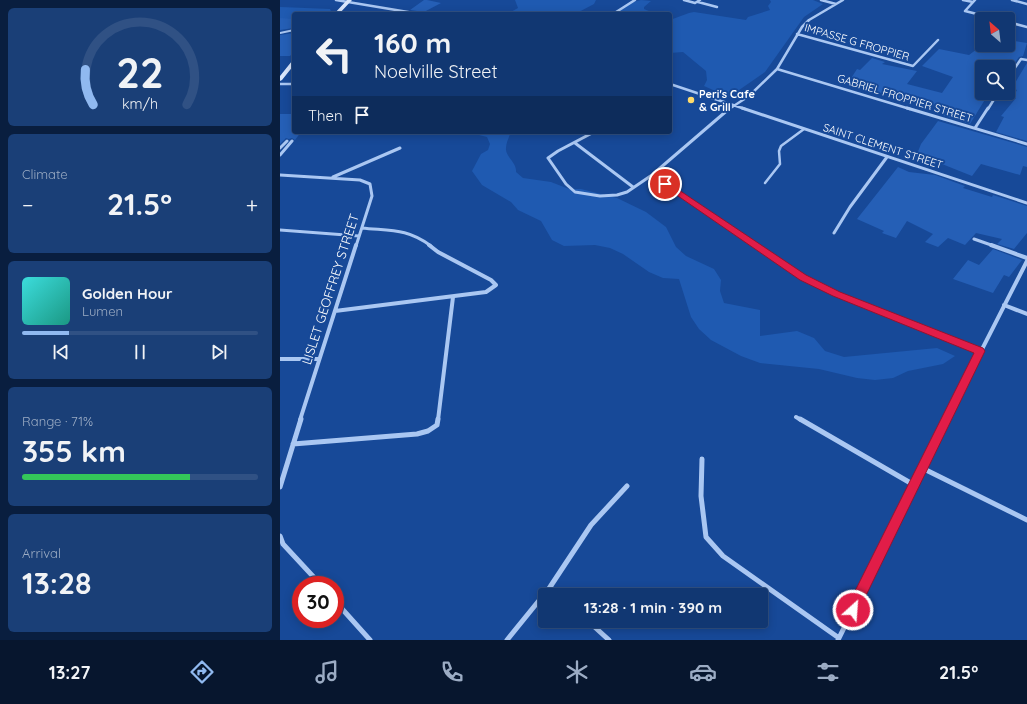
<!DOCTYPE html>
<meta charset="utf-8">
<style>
:root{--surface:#113772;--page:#1a3f77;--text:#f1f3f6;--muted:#9cacc4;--line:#305184;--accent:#90b9f0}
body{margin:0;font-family:Quicksand,sans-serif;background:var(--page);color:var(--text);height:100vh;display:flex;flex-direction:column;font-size:15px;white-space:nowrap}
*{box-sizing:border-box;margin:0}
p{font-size:13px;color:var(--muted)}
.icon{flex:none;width:22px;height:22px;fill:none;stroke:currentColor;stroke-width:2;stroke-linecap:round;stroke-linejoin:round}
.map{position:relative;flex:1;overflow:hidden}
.side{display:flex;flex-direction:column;gap:8px;padding:8px;background:#091e3f;width:280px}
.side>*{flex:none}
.guide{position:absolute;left:12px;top:12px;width:380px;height:122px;border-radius:4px;box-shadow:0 2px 10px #0003,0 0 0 1px var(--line);background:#113772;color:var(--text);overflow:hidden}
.needle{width:26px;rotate:332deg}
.fabs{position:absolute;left:695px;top:12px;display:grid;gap:8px}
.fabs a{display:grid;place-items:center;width:40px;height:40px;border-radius:4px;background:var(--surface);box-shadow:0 2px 10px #0003,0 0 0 1px var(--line);font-size:20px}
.speed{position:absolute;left:12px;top:576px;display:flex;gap:8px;font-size:20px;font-weight:700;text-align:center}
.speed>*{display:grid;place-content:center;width:52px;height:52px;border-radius:50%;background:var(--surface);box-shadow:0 2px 10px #0003,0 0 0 1px var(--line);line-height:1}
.speed .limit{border:6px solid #d22;background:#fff;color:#111}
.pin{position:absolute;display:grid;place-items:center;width:34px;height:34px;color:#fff;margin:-17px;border:2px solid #fff;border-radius:50%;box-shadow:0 1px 4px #0007}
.me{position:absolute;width:44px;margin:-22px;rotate:26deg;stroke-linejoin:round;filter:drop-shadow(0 0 3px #0008)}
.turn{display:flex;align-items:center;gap:14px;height:84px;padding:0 16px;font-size:18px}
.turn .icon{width:52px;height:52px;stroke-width:2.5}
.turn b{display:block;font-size:28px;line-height:34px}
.then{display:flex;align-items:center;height:38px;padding:0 16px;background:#0003;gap:8px;font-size:15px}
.big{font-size:30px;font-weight:700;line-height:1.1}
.side .card{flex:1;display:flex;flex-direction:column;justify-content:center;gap:6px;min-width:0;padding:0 14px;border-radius:6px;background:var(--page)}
.side .dial{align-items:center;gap:0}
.dial svg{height:104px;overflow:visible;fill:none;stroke:var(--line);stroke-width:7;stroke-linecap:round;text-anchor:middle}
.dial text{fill:var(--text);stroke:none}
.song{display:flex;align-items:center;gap:12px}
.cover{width:48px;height:48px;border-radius:6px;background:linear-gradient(135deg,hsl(180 70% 55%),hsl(170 70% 35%))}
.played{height:4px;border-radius:2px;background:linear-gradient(90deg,var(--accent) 20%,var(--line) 20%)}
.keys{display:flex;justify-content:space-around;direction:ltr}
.heat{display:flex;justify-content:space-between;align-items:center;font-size:22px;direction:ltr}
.charge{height:6px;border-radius:3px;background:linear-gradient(90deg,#34c759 71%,var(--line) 0)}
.trip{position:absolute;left:258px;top:588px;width:230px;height:40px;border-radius:4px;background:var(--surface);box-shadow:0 2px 10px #0003,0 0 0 1px var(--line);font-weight:700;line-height:40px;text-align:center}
.tabs{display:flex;height:64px;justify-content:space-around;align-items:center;background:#07162e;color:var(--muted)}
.tabs .icon{width:28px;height:28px}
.tabs .on{color:var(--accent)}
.tabs b{font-size:18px;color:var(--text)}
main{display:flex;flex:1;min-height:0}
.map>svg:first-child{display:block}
.green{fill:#1f5ab1}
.building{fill:#255fb6}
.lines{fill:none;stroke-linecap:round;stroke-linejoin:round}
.lane-far1{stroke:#aac7f2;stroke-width:2}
.lane{stroke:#aac7f2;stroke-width:2.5}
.street-far3{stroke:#aac7f2;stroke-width:2.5}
.street-far2{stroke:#aac7f2;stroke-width:3}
.street-far1{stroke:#aac7f2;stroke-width:4}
.street{stroke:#aac7f2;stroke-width:5}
.secondary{fill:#d9e6fc;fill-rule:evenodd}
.route{fill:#e11d48;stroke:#92132f}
.poi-dot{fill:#ffdb6b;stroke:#174998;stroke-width:1.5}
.labels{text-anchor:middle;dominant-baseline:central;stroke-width:4;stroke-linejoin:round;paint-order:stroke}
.far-street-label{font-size:11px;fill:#fff;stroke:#174998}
.far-poi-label{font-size:11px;font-weight:bold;fill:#fff;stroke:#174998;text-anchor:start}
.street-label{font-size:13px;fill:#fff;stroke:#174998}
</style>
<main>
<section class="side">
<div class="card dial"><svg viewBox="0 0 100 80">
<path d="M14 69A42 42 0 1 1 86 69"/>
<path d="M14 69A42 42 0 0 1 8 42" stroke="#90b9f0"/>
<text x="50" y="56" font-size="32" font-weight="700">22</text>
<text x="50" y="72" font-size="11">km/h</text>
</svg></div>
<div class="card"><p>Climate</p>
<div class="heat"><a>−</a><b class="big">21.5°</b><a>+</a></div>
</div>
<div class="card">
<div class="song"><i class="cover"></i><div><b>Golden Hour</b><p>Lumen</p></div></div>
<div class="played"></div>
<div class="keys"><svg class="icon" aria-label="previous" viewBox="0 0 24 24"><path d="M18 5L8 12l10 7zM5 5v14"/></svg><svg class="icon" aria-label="pause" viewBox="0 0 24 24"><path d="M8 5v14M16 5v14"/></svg><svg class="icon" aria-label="next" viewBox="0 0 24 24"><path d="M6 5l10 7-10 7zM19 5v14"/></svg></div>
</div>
<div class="card"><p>Range · 71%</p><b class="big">355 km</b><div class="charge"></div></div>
<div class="card"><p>Arrival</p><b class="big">13:28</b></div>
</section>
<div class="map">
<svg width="747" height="640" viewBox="0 0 747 640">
<rect width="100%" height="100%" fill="#174998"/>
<path class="green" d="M235,0H316L314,4L295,14H227L238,8Z
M361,0L371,1L364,7V9L376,14H329L353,2Z
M490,0H533L543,4L524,17L485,72L449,97L424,86L427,80L426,71L403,52L390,53V20L409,13L414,12L466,20L468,17L490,10L488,6L491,2Z
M0,7L50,9L51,11L49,14H14V28H3L0,20Z
M187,132H231C229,137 226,143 226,148C225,157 237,162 236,172L243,178L271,182L289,189H301L337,198L366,212L386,227L396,247L406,256L434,269L441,280L440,291L444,303L480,310V336L517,331L534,338L545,351L564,357L657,348L675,356L663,364L628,371L613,378L595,380L577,378L539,369L480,363L461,356L431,340L419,329L411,317L399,279L383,278L369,272L343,254L330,248L315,245L284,246L272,240L261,221L238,210L231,202L202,185L192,171L201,154L208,150L210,144L207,137Z"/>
<path class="building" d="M144,0H147L161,3L144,12L130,10Z
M0,18L14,19V28L0,30Z
M14,33V52L10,56H0V35Z
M734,41L747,43L743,56L739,57L734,64L727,63L721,67H713L702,63V93H709L690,124L662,115L667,109L623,97L621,99L568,83L577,69L580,70L592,58L605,62L602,64L637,71L627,84L662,93L673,77L642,66L659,49L689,55L701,46L725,52Z
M747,63V141L716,132L724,117L721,116L736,98L733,97L737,90L732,88Z
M0,114H14V132H21L15,140L12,138L9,139L6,138L0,144Z
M658,121L747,147V167L743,166L740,175L701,164L692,176L637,154L641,144Z
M618,167L629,172L655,175L685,186L683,188L712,197L713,195L747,206V233L734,249L717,244L722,239L696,233L685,245L668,238L658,247L645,242L653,234L627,221L616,238L602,233L604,231L577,219Z
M713,249L742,260L729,277L724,275L713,293L673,279L688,260L699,265Z"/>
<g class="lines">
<path class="lane-far1" d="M0,33L14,30"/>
<path class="lane" d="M485,183L500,164L499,151L501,146L524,129"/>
<path class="street-far3" d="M56,0L140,14
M404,0L415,3L420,0
M541,0L556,4
M683,0L693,2
M695,0L685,11L717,19
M732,0L747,4
M418,2L437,7
M333,14L355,0
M728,22L747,27
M517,34L633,66L658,40
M497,69L630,109
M728,78L741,59L747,60
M0,84H14
M390,84L465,109
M449,109L469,96L497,69L522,27L529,20L563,0
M708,109L718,93"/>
<path class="street-far2" d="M462,108L747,203
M627,108L747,144
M695,128L708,108
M314,132L278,151L268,158L286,184L295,192L320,196L337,195L347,192L372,175L450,108
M295,143L353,187
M0,148L7,141
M0,155L12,141
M0,175L80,180L90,184L92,196L76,246
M372,175L477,246
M53,177L120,148
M82,228C110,231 127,228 151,246
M0,230L79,236
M554,233L570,207L607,157
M694,239L714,246"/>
<path class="street-far1" d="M476,245L523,277L557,294L700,351
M711,245L747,258
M724,305L747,314
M55,311L206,292L216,285L211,280L158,252L149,245
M0,359H39
M516,417L521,420
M20,420L76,245
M158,420L173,297
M666,420L747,261"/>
<path class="street" d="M520,419L634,485
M13,444L137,434L148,431L157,425L158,419
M422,459L421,496L426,537L443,556L559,638
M642,468L747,520
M0,487L21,419
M0,536L3,544L41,585
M270,587L279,595
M55,601L90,640
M308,621L329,640
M227,640L270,587L311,525L347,486
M558,640L667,419"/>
<path class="secondary" d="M67,0H72L59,14H54Z
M14,60V65L2,80L0,81V76L12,61Z"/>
</g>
<path class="route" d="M382,182H387L526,275L560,292L703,348L705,351L577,614L573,616L568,614L566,610L568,605L694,353L553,296L520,280L382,185Z"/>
<circle class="poi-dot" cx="411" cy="100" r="4"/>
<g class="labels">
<g class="far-street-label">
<text transform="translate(577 42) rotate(16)">IMPASSE G FROPPIER</text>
<text transform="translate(625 98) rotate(17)">GABRIEL FROPPIER STREET</text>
<text transform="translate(603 146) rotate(18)">SAINT CLEMENT STREET</text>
</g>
<g class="far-poi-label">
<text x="419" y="94">Peri's Cafe<tspan x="419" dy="13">&amp; Grill</tspan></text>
</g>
<g class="street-label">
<text transform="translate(50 289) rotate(-72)">LISLET GEOFFREY STREET</text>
</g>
</g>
</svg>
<div class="fabs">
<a><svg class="needle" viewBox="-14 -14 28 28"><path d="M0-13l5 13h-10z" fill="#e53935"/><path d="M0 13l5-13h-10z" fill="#9cacc4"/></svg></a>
<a><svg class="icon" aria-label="search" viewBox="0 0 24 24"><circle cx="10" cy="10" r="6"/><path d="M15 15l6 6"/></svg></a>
</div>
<div class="speed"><div class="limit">30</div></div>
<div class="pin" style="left:385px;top:184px;background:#d93025"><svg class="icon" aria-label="arrive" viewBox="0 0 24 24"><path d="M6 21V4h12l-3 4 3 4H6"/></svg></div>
<svg class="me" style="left:573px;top:610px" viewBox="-20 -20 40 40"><circle r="17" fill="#e11d48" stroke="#fff" stroke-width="3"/><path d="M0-11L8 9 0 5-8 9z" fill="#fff"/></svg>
<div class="trip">13:28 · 1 min · 390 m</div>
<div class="guide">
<div class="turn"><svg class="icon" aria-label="left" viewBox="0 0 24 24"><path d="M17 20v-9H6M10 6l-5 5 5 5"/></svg><div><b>160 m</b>Noelville Street</div></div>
<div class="then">Then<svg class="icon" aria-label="arrive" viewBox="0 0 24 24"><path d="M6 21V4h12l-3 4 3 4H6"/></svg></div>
</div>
</div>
</main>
<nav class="tabs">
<b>13:27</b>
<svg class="icon on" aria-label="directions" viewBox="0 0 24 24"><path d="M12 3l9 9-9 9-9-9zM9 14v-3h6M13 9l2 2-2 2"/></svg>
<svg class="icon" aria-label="music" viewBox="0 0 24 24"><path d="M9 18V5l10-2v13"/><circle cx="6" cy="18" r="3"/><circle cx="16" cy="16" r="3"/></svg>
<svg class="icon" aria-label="phone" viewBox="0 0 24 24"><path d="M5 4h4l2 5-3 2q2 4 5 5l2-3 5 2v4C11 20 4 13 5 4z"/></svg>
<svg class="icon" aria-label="climate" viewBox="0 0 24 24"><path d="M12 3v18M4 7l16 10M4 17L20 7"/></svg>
<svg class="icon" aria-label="car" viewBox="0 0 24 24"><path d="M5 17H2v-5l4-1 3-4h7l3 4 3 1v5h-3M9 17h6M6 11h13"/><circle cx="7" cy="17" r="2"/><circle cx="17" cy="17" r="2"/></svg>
<svg class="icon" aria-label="filters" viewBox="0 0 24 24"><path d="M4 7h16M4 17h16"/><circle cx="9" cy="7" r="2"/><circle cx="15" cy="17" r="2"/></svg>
<b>21.5°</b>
</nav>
